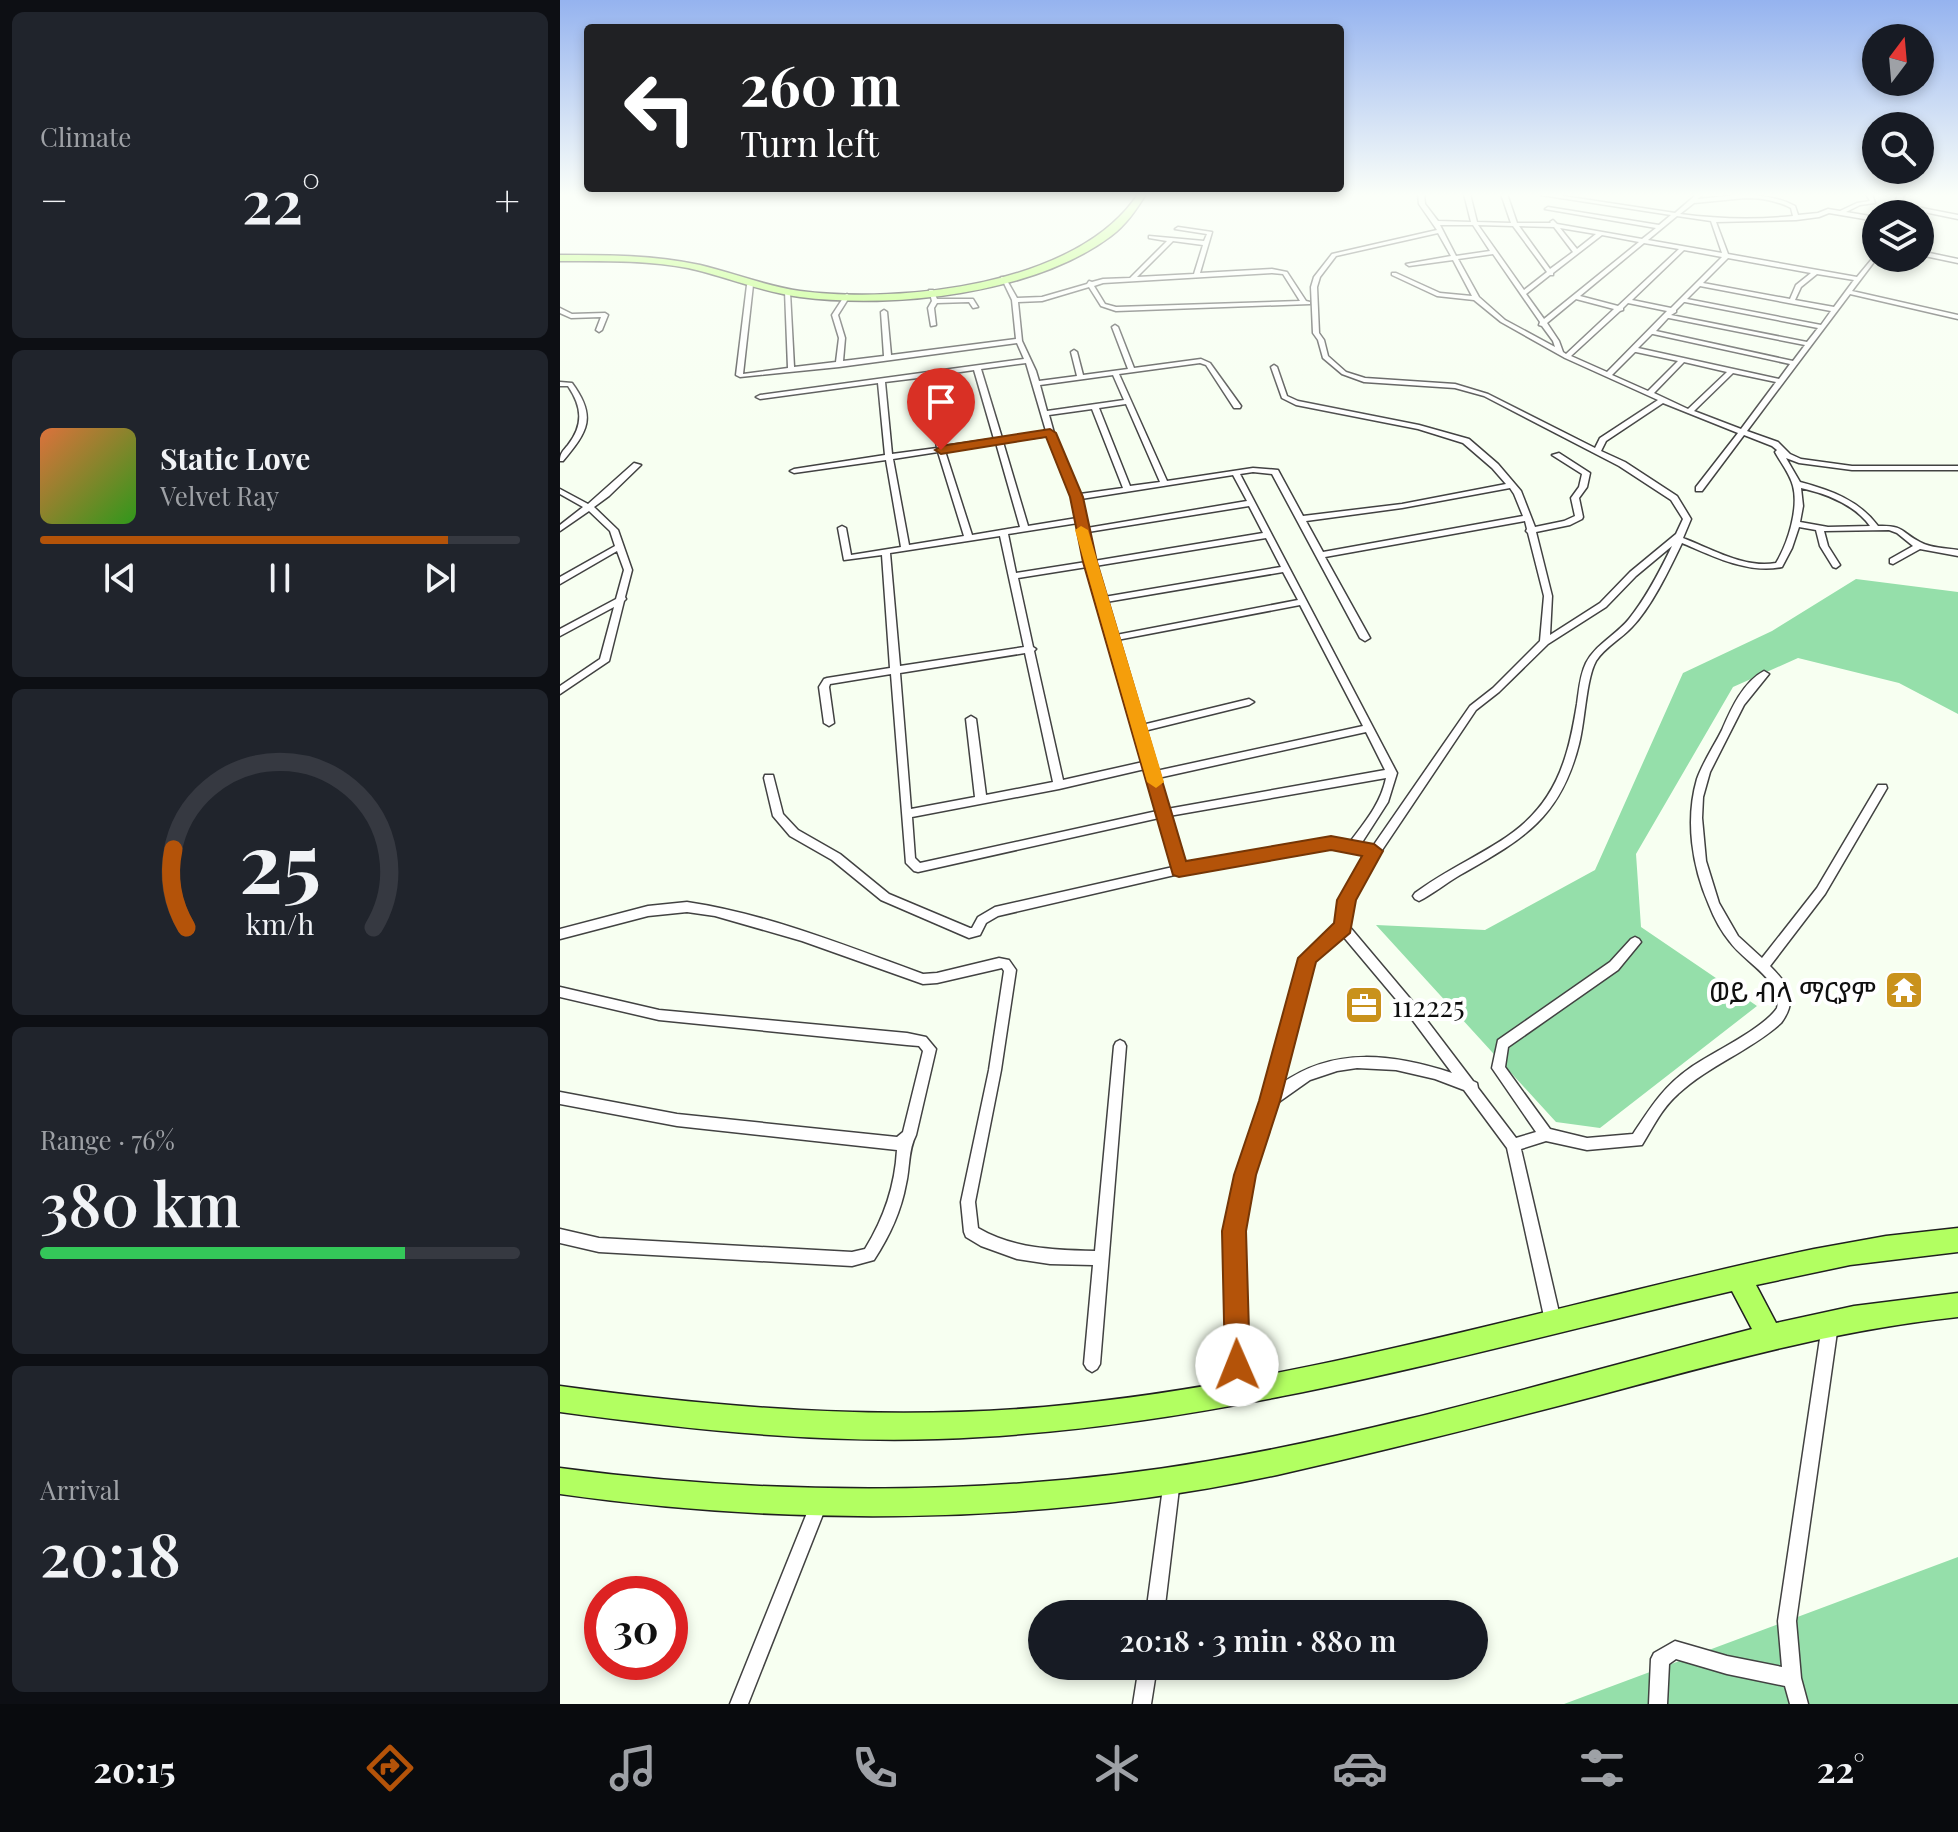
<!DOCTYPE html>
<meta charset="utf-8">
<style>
:root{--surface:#171b24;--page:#20242c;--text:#f1f3f6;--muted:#9ea1a6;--line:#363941;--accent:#b45309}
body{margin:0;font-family:"Playfair Display","Noto Sans Ethiopic",serif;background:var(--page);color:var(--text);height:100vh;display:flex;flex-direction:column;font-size:30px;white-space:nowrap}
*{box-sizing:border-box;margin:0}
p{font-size:26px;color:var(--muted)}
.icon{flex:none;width:44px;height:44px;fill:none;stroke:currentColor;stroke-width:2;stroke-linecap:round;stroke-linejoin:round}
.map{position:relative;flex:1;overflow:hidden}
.details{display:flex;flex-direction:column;gap:12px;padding:12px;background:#0d0f14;width:560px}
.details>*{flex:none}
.hud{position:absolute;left:24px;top:24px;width:760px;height:168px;border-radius:8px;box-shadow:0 4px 12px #0003;background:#202124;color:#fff;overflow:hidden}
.needle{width:52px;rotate:16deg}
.fabs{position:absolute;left:1302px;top:24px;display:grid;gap:16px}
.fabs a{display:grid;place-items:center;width:72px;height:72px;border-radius:50%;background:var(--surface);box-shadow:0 4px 12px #0003;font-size:40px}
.speed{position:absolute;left:24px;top:1576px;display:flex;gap:16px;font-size:40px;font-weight:700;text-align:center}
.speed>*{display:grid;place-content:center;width:104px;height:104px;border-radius:50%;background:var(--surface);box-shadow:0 4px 12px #0003;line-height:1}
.speed .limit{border:12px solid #d22;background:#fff;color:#111}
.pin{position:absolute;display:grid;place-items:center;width:68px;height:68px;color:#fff;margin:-82px -34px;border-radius:50% 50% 50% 0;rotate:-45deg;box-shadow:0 0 8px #0007}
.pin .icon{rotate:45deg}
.me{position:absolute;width:88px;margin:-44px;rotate:359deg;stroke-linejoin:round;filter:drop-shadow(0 0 6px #0008)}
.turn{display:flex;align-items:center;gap:28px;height:168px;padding:0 24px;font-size:36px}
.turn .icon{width:104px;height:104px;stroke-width:2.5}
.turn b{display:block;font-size:56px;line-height:68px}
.big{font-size:60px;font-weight:600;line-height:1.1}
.details .widget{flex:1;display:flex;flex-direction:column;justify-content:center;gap:12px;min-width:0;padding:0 28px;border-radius:12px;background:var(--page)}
.details .dial{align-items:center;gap:0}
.dial svg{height:208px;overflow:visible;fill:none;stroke:var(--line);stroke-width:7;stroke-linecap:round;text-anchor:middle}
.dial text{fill:var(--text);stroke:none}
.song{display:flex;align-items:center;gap:24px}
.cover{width:96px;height:96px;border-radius:12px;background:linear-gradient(135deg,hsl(20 70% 55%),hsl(110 70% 35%))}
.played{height:8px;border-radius:4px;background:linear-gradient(90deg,var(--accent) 85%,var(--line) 85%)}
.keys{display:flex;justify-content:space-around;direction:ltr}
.heat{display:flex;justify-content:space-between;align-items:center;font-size:44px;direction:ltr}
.charge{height:12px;border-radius:6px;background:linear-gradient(90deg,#34c759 76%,var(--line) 0)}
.trip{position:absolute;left:468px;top:1600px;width:460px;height:80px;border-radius:40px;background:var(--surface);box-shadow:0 4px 12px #0003;font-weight:600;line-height:80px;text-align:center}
.tabs{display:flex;height:128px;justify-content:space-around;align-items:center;background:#090b0e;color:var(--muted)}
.tabs .icon{width:56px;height:56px}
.tabs .selected{color:var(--accent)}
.tabs b{font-size:36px;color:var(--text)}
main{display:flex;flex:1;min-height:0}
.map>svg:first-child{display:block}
.forest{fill:#95dfaa}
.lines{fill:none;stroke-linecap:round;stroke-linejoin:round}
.street-casing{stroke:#424242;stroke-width:3}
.primary-casing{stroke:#202020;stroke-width:3}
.street{fill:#fff;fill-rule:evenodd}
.primary{fill:#b2ff61;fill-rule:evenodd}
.route{fill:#b45309;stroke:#753606;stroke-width:2}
.slow{fill:#f59e0b}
.labels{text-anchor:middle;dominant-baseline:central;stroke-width:8;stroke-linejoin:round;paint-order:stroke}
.poi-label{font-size:28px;fill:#0f0f0f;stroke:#fff;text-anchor:end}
</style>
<main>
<section class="details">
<div class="widget"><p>Climate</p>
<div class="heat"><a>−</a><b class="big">22°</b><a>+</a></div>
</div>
<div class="widget">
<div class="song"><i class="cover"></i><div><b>Static Love</b><p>Velvet Ray</p></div></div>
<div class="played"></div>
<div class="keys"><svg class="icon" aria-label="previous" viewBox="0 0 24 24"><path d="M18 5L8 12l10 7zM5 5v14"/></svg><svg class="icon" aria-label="pause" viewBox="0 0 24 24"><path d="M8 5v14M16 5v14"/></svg><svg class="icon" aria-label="next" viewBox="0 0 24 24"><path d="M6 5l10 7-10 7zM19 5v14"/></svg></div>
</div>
<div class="widget dial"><svg viewBox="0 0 100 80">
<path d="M14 69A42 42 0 1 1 86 69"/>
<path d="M14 69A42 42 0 0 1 9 39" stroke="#b45309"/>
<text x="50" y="56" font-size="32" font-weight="700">25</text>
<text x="50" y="72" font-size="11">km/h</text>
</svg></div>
<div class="widget"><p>Range · 76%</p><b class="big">380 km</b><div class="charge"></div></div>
<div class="widget"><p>Arrival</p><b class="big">20:18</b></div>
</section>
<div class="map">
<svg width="1398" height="1704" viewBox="0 0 1398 1704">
<rect width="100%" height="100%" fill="#f7fff1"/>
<path class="forest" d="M1296,579L1398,592V714L1339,683L1238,658L1173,687L1076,854L1081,927L1197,1006L1040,1128L996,1122L816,925L925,930L1035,870L1123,673L1212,631Z
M1398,1557V1704H1004Z"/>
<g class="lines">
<defs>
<path id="street" d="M858,194H864L865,204L878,221L911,222L904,194H910L917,222L951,223L941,194H947L957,223H991L990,222L993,220L997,224L1082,239L1096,228L985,209L988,207L1099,225L1111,215L981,195L990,194L1115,213L1137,194H1143L1138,199C1171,196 1204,190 1235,206L1238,215L1258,213L1268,209L1280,211L1297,203L1310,201L1306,194H1312L1315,203L1300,205L1286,212L1316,217V221L1269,213L1259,217L1236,220L1156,222L1168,254L1297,277L1316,254L1317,258L1292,291L1398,315V319L1290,294L1187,431L1218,442L1230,454L1241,459L1292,466H1398V470H1292L1239,463L1226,458L1240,482C1270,490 1299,500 1318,526C1344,525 1341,532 1360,542C1370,548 1386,548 1398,550V556L1360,549L1333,564L1330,563V559L1353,546L1337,533L1329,530L1264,531L1268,546L1280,565L1276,568L1273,567L1260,546L1256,530L1239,527L1232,548L1222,567C1187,574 1153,556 1122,543C1109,570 1092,606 1072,627C1061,639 1045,647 1036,661C1026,679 1025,722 1019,744C1000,819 963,839 900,875C886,883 873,894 859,901L855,899L853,896L855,893C917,847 979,840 1005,758C1011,740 1014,722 1017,704C1019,690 1020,675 1026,663C1036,644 1056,635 1069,619C1086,598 1100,571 1112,546L1076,576L1046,607L988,644L939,692L916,710L800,883L789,910V926L853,1002L913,1081L917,1083L918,1088L956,1138L976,1132L932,1068L938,1040L1050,962L1071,939L1075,937L1079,939L1081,942L1058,970L948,1047L945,1067L990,1129L1027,1138L1073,1134C1091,1107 1103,1087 1130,1068C1153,1052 1203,1029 1217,1008C1224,981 1184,962 1170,942C1161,931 1154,918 1149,905C1132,866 1125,820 1137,779C1143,762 1154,746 1162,730C1171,709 1183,682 1204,671L1209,674L1184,705L1150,772L1143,797L1142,818L1146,861L1159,903L1178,936L1202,958L1257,888L1318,785H1326L1327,788L1265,894L1210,966C1228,984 1239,999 1221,1023C1190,1051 1149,1065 1118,1094C1102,1108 1093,1127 1082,1145L1027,1150L986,1141L961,1149L1001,1321L998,1326L993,1329L988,1326L985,1321L947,1148L904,1090L875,1079L836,1070L797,1068L777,1071L750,1080L716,1104L692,1175L681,1231L686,1392L684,1398L678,1400L672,1398L670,1392L667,1231L678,1175L703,1101L742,958L744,954L777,925C777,898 792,876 807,854L771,847L619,874L438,916L426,923L420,935L409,938L321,900L272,860L230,836L213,816L204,778L205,775H213L223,814L238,830L280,854L329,894L410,928H412L418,917L435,907L613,867L599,818L358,872L354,871L346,863L331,674L270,684L269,687L274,723L269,726L264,723L259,687L264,679L267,678L330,668L322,555L284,560L278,528L282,526L286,528L291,555L341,547L326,460L234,473L230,471L234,469L325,455L318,383L200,399L196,397L200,395L464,359L457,343L279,367L180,377L176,375L187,285L190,283L193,285L183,374L228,368L225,291L230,292L234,367L276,362L279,338L272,315L285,295L287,294L290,296L278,315L285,338L283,361L324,356L321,312L324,310L327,312L331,355L456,339L452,300L441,277H445L457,298L482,297L527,284L529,281L532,282L543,279L570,278L607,241L589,238V236L644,241L647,234L615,229L618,227L652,232L640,273L712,269L727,272L746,301L750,302V304L556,311L541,306L529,287L482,301L458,302L462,341L476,371L479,381L517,376L511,352L514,350L517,352L523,375L568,369L552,327L555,325L558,327L574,368L641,359L650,363L681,406L680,408H674L646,365L640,363L559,374L607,481L693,468L718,470L743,516L842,504L946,484L932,468L903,443L858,429L736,405L722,398L711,367L714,365L717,367L727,396L738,401L859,425L909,439L938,464L961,491L975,527L1004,521L1015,516L1011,498L1019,487L1022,474L992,455L999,453L1030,473L1027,487L1019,498L1023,517L1022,519L1010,525L976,532L992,596L990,635L1040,603L1070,572L1116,534L1123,519L1111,500L1059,466L924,396L895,388L804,382L782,374L763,358L758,340L753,333L751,287L754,277L772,254L877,230L859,204ZM1185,198C1201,198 1215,200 1231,208L1233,216C1195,220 1158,219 1120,214L1134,203ZM1117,216L1151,221L1162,253L1088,240ZM880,225H913L930,251L896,256ZM918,225L953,226L987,272L964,290ZM959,226L994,227L1013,252L990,269ZM1000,228L1036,234L1017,249ZM878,233L891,256L846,264L849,266L893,260L912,296L880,293L836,273H832V275L877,296L914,300L941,322L1005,358L1098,400L1040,438L1035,448L928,394L895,384L805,378L786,372L768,356L764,340L759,333L757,287L760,277L776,256ZM1042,235L1079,242L984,319L966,294L990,275H993V273ZM613,241L643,245L634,274L577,277ZM1084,243L1119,249L1058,306L1020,296ZM1124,250L1162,257L1111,308L1072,300ZM933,254L980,322L979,325L982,326L993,341L995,347L945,320L919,297L898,259ZM1168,258L1251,273L1236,285L1230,299L1143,283ZM712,273L723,274L740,301L556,307L545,304L534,286L543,283ZM1257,274L1294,280L1274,307L1235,300L1241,287ZM1140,286L1271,311L1261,325L1127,299ZM1016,299L1054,309L1006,354L1003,352L999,341L987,323ZM1124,302H1125L1258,328L1247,342L1111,315L1116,312V310ZM1068,303L1107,311L1047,372L1011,356L1060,311L1063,310V308ZM1108,318H1109L1245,345L1233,361L1096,331ZM1092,334H1093L1230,364L1219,379L1078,348ZM1075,352H1076L1118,361L1088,391L1052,375ZM1124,362L1167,372L1128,409L1094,393ZM466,363L486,431L442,438L421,369ZM414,370L434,439L384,446L373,376ZM1173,373L1216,382L1181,429L1134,411ZM553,375L564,400L487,411L480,385ZM366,377L377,448L332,454L325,382ZM1103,403L1178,433L1136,487V491H1142L1184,435L1212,446L1217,450L1215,452C1221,463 1230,474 1233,486C1239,508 1228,543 1216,563C1185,569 1152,549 1123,538L1131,519L1117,496L1065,462L1041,451L1046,441ZM566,404L600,482L570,486L539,408ZM532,409L563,488L520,494L494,433L489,415ZM487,436L513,497L517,518L468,526L443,442ZM436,443L460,527L412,535L385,451ZM378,452L404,536L349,545L333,459ZM693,472L712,474L800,638L805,641L810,638L765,557L965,521L967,529L966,531L968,533L984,596L980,641L933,688L910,706L813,846L801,844L828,802L837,773L680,474ZM673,475L687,501L527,528L521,499ZM950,488L954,494L963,516L763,552L746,521L842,508ZM1241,488C1267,494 1294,504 1310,526L1268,527L1240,522L1243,506ZM689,506L703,533L534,561L528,532ZM518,523L519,529L518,531L520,533L526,562L456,573L448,534ZM440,536L464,647L340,666L330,553ZM706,538L721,567L544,597L535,566ZM527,567L583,762L503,780L474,651L476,649L473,647L458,578ZM723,572L738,600L556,635L546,602ZM740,605L803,726L596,771L594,767L596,764L593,761L584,731L689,705L694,702L689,699L582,725L557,640ZM465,653L493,782L426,795L416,719L411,716L406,719L415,797L351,809L340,673ZM806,732L825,770L607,809L598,778ZM585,769L597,811L360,863L355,858L352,817L499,789ZM826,778C821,803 805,822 790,842L771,839L623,865L609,816ZM782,935L845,1010L892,1073C833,1054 774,1046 721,1084L753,961Z
M1338,194H1344L1341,204L1398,215V219L1340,207L1338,214H1332Z
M1360,251L1398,259V263L1360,255Z
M369,290H373L377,299H413L418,307L413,308L409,302L377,303L374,308L376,325L371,326L368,308L372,301Z
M0,308L12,314L45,313L48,315L42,330L39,332L36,330L41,317L11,318L0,313Z
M0,382L12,383C37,417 28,431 3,461H0C0,453 3,451 8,445C24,424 22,407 8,386H0Z
M74,463L81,465L49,496L34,507L58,530L72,570L65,597L66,599L64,601L49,661L0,694V686L40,659L54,607L0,636V629L56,599L64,570L57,551L0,584V577L55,546L50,531L29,511L0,531V525L23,507L0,494V489L28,504Z
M127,902C208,914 286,946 363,974L377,973L439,958L449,960L456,970L441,1070L415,1202L418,1228C454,1249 494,1250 535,1251L554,1046L556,1042L560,1040L564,1042L566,1046L540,1364L537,1369L532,1372L527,1369L524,1364L533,1265L490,1264L457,1259L421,1246L406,1237L404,1232L401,1202L429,1070L444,971L442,968L377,983L363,984L242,941L155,916L127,912L88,916L0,939V929L88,906Z
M0,987L99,1010L347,1033L366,1037L376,1049L356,1135C348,1150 350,1167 346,1184C341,1212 329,1237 314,1260L292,1266L39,1252L0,1243V1229L39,1238L292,1252L305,1249C324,1218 335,1186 337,1150L117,1126L0,1104V1092L117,1114L337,1137L343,1132L363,1051L359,1046L347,1045L99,1020L0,997Z
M1270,1317L1275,1320L1278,1325L1236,1621L1241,1678L1248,1704H1230L1225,1686L1167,1674L1116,1659L1109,1664L1107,1704H1089L1091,1659L1094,1653L1115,1641L1167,1656L1222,1667L1218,1621L1262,1325L1265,1320Z
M612,1472L618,1474L620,1480L604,1614H586L604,1480L606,1474Z
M259,1496L265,1498L267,1504L188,1704H170L253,1498Z
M579,1666H597L591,1704H573Z"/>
<path id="primary" d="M578,194H586C576,210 566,225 551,236C474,294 333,309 240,297C201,292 165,276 128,268C86,260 42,261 0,261V255C47,255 94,255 140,265C173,273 206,286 240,291C340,304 518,286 578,194Z
M1398,1228V1252L1290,1265L1196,1285L1216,1323L1294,1306L1398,1293V1317C1274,1330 1156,1364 1036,1396C930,1424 824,1451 717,1475C486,1525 233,1527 0,1494V1468C210,1496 439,1497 649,1461C832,1430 1012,1375 1192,1329L1172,1291C924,1349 676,1422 421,1437C279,1446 140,1431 0,1412V1386C163,1408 319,1421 484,1407C745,1384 998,1303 1254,1249L1326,1236Z"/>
</defs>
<use href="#street" class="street-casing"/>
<use href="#primary" class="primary-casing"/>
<use href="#street" class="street"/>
<use href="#primary" class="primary"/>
</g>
<linearGradient id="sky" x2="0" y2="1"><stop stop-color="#95b3ef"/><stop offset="0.45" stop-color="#fbfff9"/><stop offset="1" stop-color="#fbfff9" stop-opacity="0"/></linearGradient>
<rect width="1398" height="433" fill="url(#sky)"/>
<path class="route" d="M490,429L496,433L523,497L537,562L626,861L771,836L814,844L823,851L796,900L790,933L756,962L720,1101L696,1175L686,1231L690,1365L686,1374L677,1378L668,1374L665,1365L662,1231L674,1175L699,1101L738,958L774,923L777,900L802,856L771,850L619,877L613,875L523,562L510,497L486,437L381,454L375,450L381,446Z"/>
<path class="slow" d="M521,526L528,530L604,782L596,788L587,782L515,530Z"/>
<defs>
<symbol id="temple-square" viewBox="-11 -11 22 22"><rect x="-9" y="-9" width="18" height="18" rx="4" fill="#c9921c" stroke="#fff"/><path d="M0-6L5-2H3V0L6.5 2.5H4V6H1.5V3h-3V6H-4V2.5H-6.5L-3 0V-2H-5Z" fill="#fff"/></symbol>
<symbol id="office-square" viewBox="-11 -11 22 22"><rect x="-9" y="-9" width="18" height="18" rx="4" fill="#c9921c" stroke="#fff"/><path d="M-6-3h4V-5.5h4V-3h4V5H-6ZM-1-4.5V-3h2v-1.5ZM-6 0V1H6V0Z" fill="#fff"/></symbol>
</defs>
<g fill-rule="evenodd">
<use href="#temple-square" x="1322" y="968" width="44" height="44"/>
<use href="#office-square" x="782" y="983" width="44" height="44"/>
</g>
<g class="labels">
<g class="poi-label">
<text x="1316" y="990">ወይ ብላ ማርያም</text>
<text x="832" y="1005" text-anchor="start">112225</text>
</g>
</g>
</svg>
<div class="fabs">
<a><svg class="needle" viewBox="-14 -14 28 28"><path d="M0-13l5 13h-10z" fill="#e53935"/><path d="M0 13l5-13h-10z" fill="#9ea1a6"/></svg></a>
<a><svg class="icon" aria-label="search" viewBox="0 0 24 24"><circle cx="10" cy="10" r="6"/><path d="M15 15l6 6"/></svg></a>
<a><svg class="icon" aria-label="layers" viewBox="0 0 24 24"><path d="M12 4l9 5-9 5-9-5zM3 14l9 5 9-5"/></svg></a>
</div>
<div class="speed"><div class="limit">30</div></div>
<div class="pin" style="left:381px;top:450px;background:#d93025"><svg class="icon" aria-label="arrive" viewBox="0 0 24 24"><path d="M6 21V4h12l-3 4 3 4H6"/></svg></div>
<svg class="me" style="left:677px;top:1365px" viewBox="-20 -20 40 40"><circle r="19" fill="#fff"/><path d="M0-13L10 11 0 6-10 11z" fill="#b45309"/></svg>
<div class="trip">20:18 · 3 min · 880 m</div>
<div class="hud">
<div class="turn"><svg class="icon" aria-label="left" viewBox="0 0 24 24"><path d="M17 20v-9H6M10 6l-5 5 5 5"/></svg><div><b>260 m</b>Turn left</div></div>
</div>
</div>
</main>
<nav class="tabs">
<b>20:15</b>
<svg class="icon selected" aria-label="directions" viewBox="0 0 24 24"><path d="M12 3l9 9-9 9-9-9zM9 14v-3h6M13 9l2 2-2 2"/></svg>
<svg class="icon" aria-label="music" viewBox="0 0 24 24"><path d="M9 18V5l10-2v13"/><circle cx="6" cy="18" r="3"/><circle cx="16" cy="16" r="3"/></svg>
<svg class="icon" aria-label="phone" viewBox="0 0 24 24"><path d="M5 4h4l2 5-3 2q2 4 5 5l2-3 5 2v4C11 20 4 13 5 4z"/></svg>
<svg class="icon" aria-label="climate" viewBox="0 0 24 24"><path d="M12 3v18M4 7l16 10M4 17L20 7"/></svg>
<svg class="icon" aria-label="car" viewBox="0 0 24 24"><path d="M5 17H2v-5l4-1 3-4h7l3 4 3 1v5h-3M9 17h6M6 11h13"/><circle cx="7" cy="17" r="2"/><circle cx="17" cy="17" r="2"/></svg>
<svg class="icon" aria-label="filters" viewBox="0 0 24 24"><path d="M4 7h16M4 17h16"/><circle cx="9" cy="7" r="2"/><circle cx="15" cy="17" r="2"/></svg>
<b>22°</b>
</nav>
